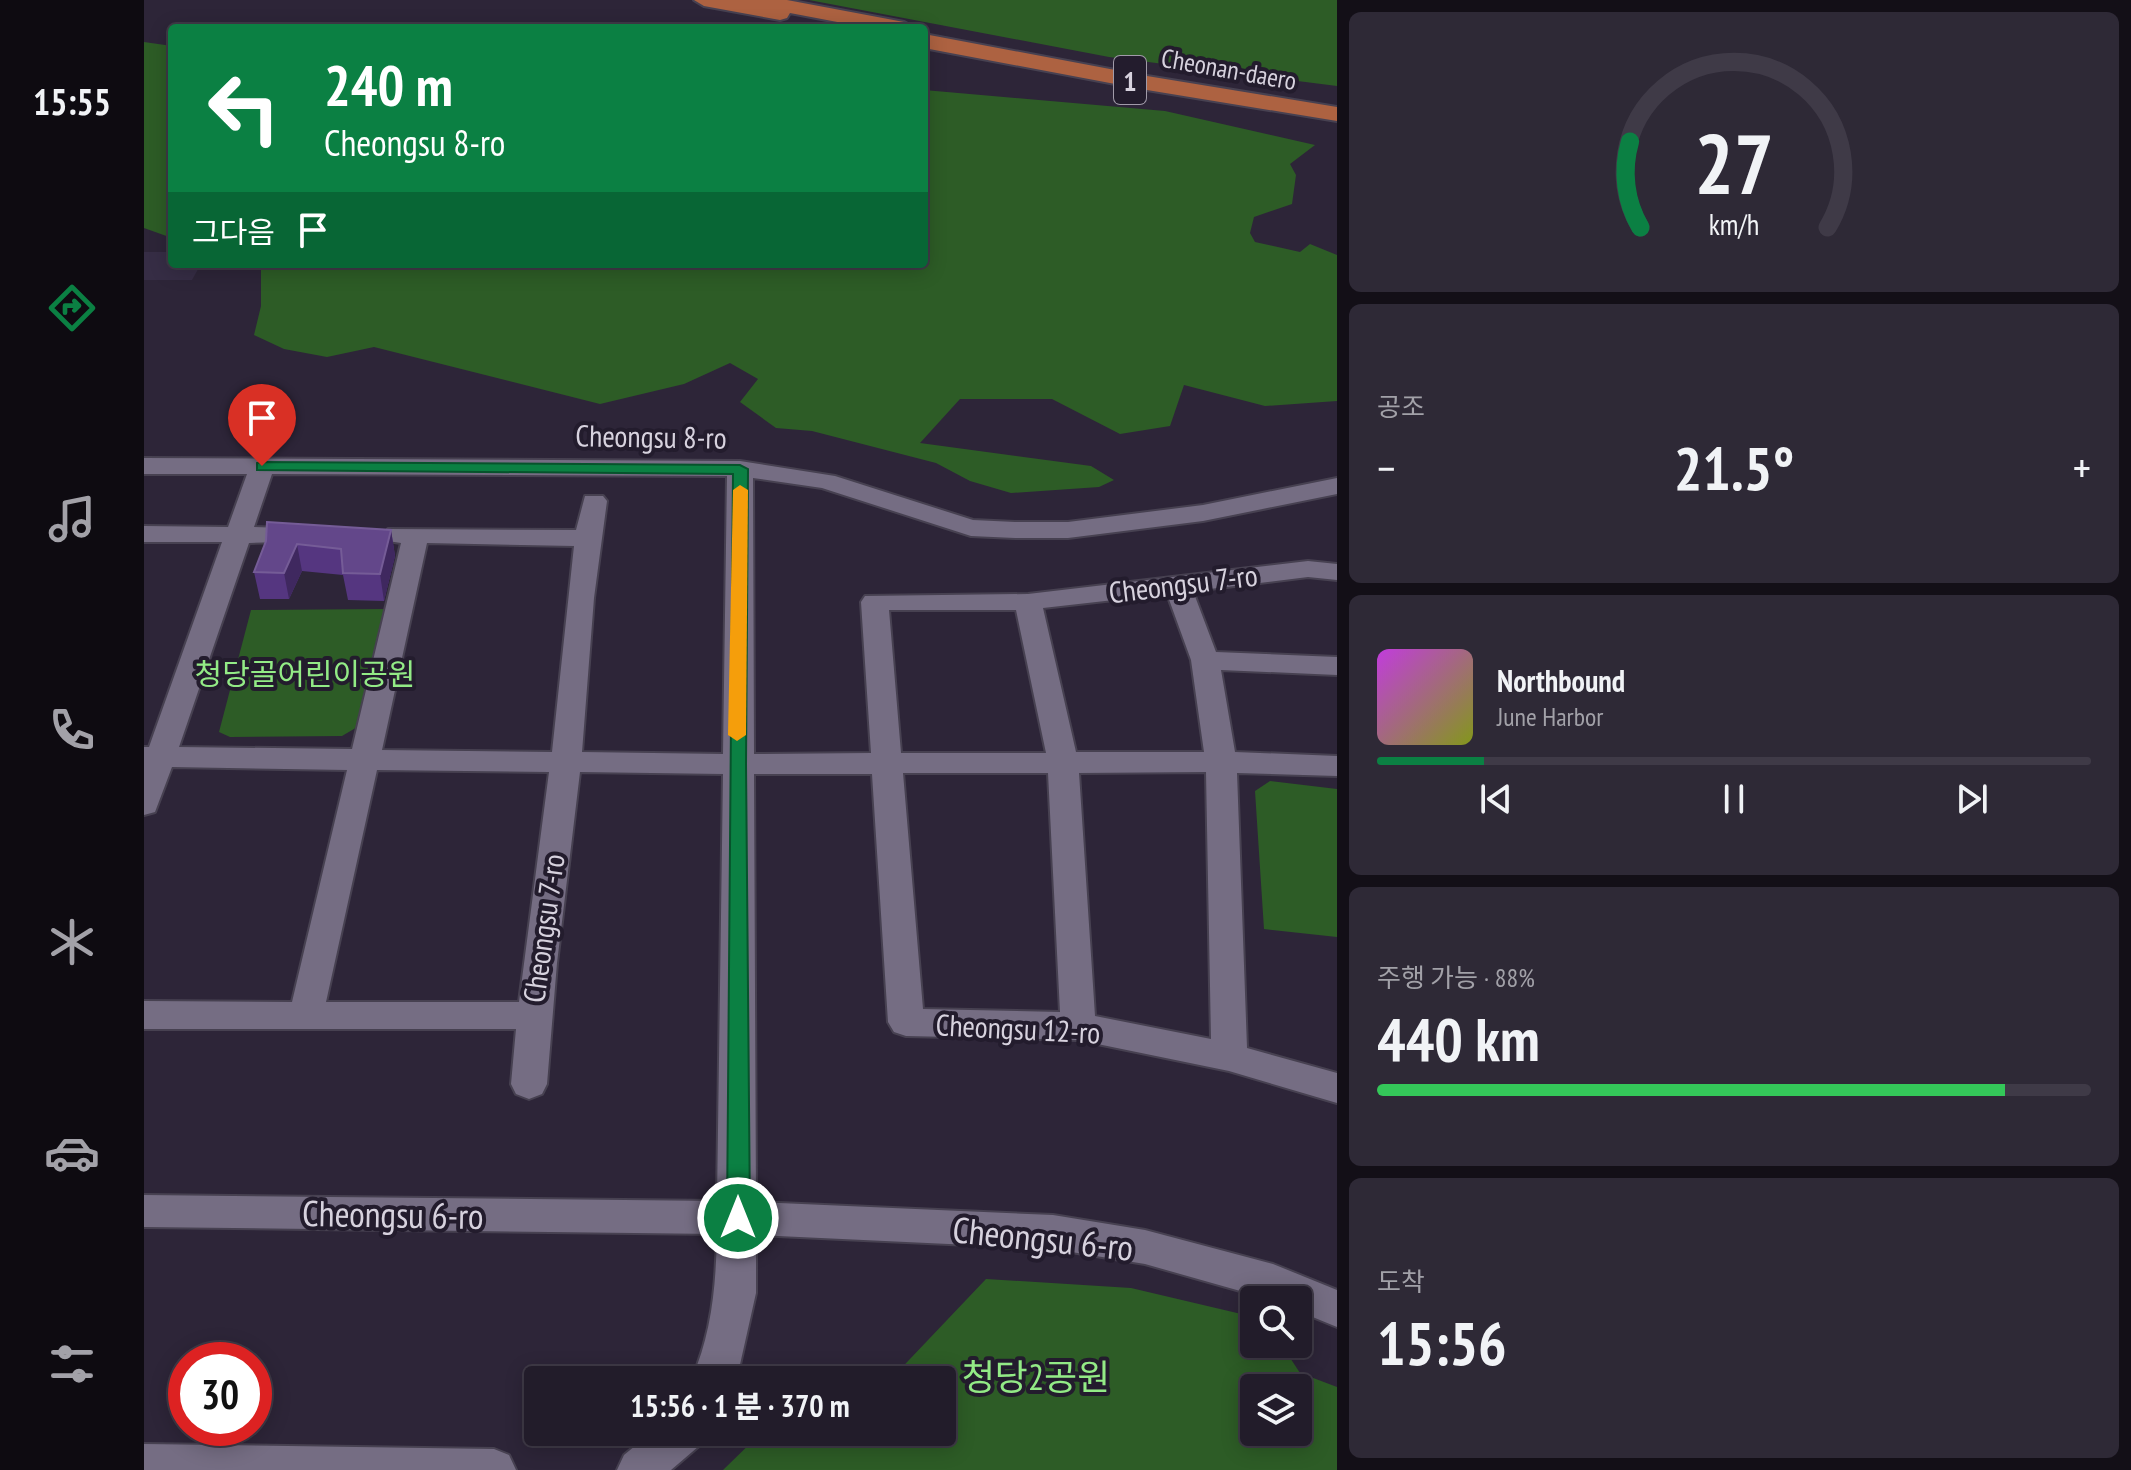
<!DOCTYPE html>
<html lang="ko">
<meta charset="utf-8">
<style>
:root{--surface:#221c2a;--page:#2e2936;--text:#f1f3f6;--muted:#a2a1a8;--line:#3f3a47;--accent:#0b8043}
body{margin:0;font-family:"PT Sans Narrow","Noto Sans KR",sans-serif;background:var(--page);color:var(--text);height:100vh;display:flex;flex-direction:column;font-size:30px;white-space:nowrap}
*{box-sizing:border-box;margin:0}
p{font-size:26px;color:var(--muted)}
.icon{flex:none;width:44px;height:44px;fill:none;stroke:currentColor;stroke-width:2;stroke-linecap:round;stroke-linejoin:round}
.map{position:relative;flex:1;overflow:hidden}
.sheet{display:flex;flex-direction:column;gap:12px;padding:12px;background:#130f17;width:794px}
.sheet>*{flex:none}
.guide{position:absolute;left:24px;top:24px;width:760px;height:244px;border-radius:8px;box-shadow:0 4px 20px #0003,0 0 0 2px var(--line);background:#0b8043;color:#fff;overflow:hidden}
.fabs{position:absolute;left:1096px;top:1286px;display:grid;gap:16px}
.fabs a{display:grid;place-items:center;width:72px;height:72px;border-radius:8px;background:var(--surface);box-shadow:0 4px 20px #0003,0 0 0 2px var(--line);font-size:40px}
.speed{position:absolute;left:24px;top:1342px;display:flex;gap:16px;font-size:40px;font-weight:700;text-align:center}
.speed>*{display:grid;place-content:center;width:104px;height:104px;border-radius:50%;background:var(--surface);box-shadow:0 4px 20px #0003,0 0 0 2px var(--line);line-height:1}
.speed .limit{border:12px solid #d22;background:#fff;color:#111}
.pin{position:absolute;display:grid;place-items:center;width:68px;height:68px;color:#fff;margin:-82px -34px;border-radius:50% 50% 50% 0;rotate:-45deg;box-shadow:0 0 8px #0007}
.pin .icon{rotate:45deg}
.me{position:absolute;width:88px;margin:-44px;rotate:0deg;stroke-linejoin:round;filter:drop-shadow(0 0 6px #0008)}
.turn{display:flex;align-items:center;gap:28px;height:168px;padding:0 24px;font-size:36px}
.turn .icon{width:104px;height:104px;stroke-width:2.5}
.turn b{display:block;font-size:56px;line-height:68px}
.then{display:flex;align-items:center;height:76px;padding:0 24px;background:#0003;gap:16px;font-size:30px}
.big{font-size:60px;font-weight:800;line-height:1.1}
.sheet .tile{flex:1;display:flex;flex-direction:column;justify-content:center;gap:12px;min-width:0;padding:0 28px;border-radius:12px;background:var(--page)}
.sheet .dial{align-items:center;gap:0}
.dial svg{height:208px;overflow:visible;fill:none;stroke:var(--line);stroke-width:7;stroke-linecap:round;text-anchor:middle}
.dial text{fill:var(--text);stroke:none}
.song{display:flex;align-items:center;gap:24px}
.cover{width:96px;height:96px;border-radius:12px;background:linear-gradient(135deg,hsl(290 70% 55%),hsl(70 70% 35%))}
.played{height:8px;border-radius:4px;background:linear-gradient(90deg,var(--accent) 15%,var(--line) 15%)}
.keys{display:flex;justify-content:space-around;direction:ltr}
.heat{display:flex;justify-content:space-between;align-items:center;font-size:44px;direction:ltr}
.charge{height:12px;border-radius:6px;background:linear-gradient(90deg,#34c759 88%,var(--line) 0)}
.trip{position:absolute;left:380px;top:1366px;width:432px;height:80px;border-radius:8px;background:var(--surface);box-shadow:0 4px 20px #0003,0 0 0 2px var(--line);font-weight:800;line-height:80px;text-align:center}
main{display:flex;flex:1;min-height:0}
.tab-bar{display:flex;flex-direction:column;width:144px;justify-content:space-around;align-items:center;background:#0e0b11;color:var(--muted)}
.tab-bar .icon{width:56px;height:56px}
.tab-bar .active{color:var(--accent)}
.tab-bar b{font-size:36px;color:var(--text)}
.map>svg:first-child{display:block}
.built{fill:#362d45}
.green{fill:#2d5c26;fill-rule:evenodd}
.lines{fill:none;stroke-linecap:round;stroke-linejoin:round}
.minor-casing{stroke:#474151;stroke-width:4}
.major-casing{stroke:#474151;stroke-width:4}
.minor{fill:#756d83;fill-rule:evenodd}
.major{fill:#ad6241;fill-rule:evenodd}
.wall{fill:#553680}
.shaded-wall{fill:#3f285f}
.building{fill:#63478a;stroke:#755c97;stroke-width:2}
.route{fill:#0b8043;stroke:#07532c;stroke-width:2}
.slow{fill:#f59e0b}
.labels{text-anchor:middle;dominant-baseline:central;stroke-width:8;stroke-linejoin:round;paint-order:stroke}
.far-street-label{font-size:26px;fill:#d7d2de;stroke:#231c2d}
.shield{fill:#231c2d;stroke:#a19ba9;stroke-width:2}
.shield-label{font-size:28px;font-weight:bold;fill:#d7d2de}
.street-label{font-size:30px;fill:#d7d2de;stroke:#231c2d}
.park-label{font-size:30px;fill:#93eb86;stroke:#231c2d}
.near-street-label{font-size:36px;fill:#d7d2de;stroke:#231c2d}
.near-park-label{font-size:36px;fill:#93eb86;stroke:#231c2d}
</style>
<main>
<nav class="tab-bar">
<b>15:55</b>
<svg class="icon active" aria-label="directions" viewBox="0 0 24 24"><path d="M12 3l9 9-9 9-9-9zM9 14v-3h6M13 9l2 2-2 2"/></svg>
<svg class="icon" aria-label="music" viewBox="0 0 24 24"><path d="M9 18V5l10-2v13"/><circle cx="6" cy="18" r="3"/><circle cx="16" cy="16" r="3"/></svg>
<svg class="icon" aria-label="phone" viewBox="0 0 24 24"><path d="M5 4h4l2 5-3 2q2 4 5 5l2-3 5 2v4C11 20 4 13 5 4z"/></svg>
<svg class="icon" aria-label="climate" viewBox="0 0 24 24"><path d="M12 3v18M4 7l16 10M4 17L20 7"/></svg>
<svg class="icon" aria-label="car" viewBox="0 0 24 24"><path d="M5 17H2v-5l4-1 3-4h7l3 4 3 1v5h-3M9 17h6M6 11h13"/><circle cx="7" cy="17" r="2"/><circle cx="17" cy="17" r="2"/></svg>
<svg class="icon" aria-label="filters" viewBox="0 0 24 24"><path d="M4 7h16M4 17h16"/><circle cx="9" cy="7" r="2"/><circle cx="15" cy="17" r="2"/></svg>
</nav>
<div class="map">
<svg width="1193" height="1470" viewBox="0 0 1193 1470">
<rect width="100%" height="100%" fill="#2d2538"/>
<path class="built" d="M0,252H28V264H57L48,280H0Z"/>
<path class="green" d="M665,0H1193V86L965,57Z
M0,42L28,46V238L0,228Z
M780,90L1021,111L1171,145L1146,164L1152,175L1148,204L1110,217L1106,233L1111,242L1156,252L1166,244L1193,255V401L1121,406L1040,385L1026,426L976,434L908,399H816L776,443L947,466L970,480L955,487L867,493L826,481L792,463L668,431L632,428L596,402L614,379L586,363L540,384L456,404L230,347L183,357L140,349L110,335L117,306V264H780Z
M248,609L215,726L198,736L86,737L75,732L107,610Z
M1126,781L1193,789V937L1120,929L1111,791Z
M842,1279L987,1288L1110,1317V1344H1137L1156,1373L1193,1387V1470H579L618,1432H798V1380H746ZM1154,1388V1432H1110V1388Z"/>
<g class="lines">
<defs>
<path id="minor" d="M0,458L596,461L691,476L829,520L871,522H924L1059,505L1193,478V494L1059,521L924,538H871L827,536L678,488L609,478L610,754L727,753L717,602L721,596L884,594L1164,561L1193,564V580L1164,577L1049,591L1072,652L1193,657V675L1077,670L1091,752L1193,756V776L1093,773L1103,1048L1193,1073V1103L1085,1071L934,1040L762,1036L750,1032L744,1022L728,774H610L612,1202L909,1215L1001,1230L1129,1264L1193,1290V1327L1154,1311V1300H1128L1001,1264L909,1249L612,1235V1293L595,1369L590,1380H547C568,1334 572,1284 573,1234L0,1227V1195L573,1201L579,774L436,772L413,963L403,1084L398,1094L385,1099L372,1094L367,1084L372,1029H0V1001L148,1002L203,770L28,767L11,812L0,815V747H5L78,542H0V526L84,527L103,474H0ZM128,474L583,476L579,754L438,752L450,598L463,501L459,496H441L432,530L244,529L240,535L244,541L257,543L208,749L35,747L105,543L170,541L174,535L170,529L110,527ZM283,543L430,546L408,752L238,750ZM1023,594L1047,660L1060,752H932L899,608ZM745,610H872L902,753H757ZM233,770L405,772L375,1002H182ZM1062,772L1067,1039L951,1016L935,773ZM759,773H904L916,1012L779,1009Z
M508,1432H561L555,1446L527,1470H473L480,1455Z
M0,1444L350,1449L365,1455L372,1470H0Z"/>
<path id="major" d="M550,0H643L760,22L771,28H725L646,13L643,18L636,20L560,6Z
M780,34L1003,76L1193,107V121L1003,90L780,48Z"/>
</defs>
<use href="#minor" class="minor-casing"/>
<use href="#major" class="major-casing"/>
<use href="#minor" class="minor"/>
<use href="#major" class="major"/>
</g>
<path class="wall" d="M247,530L251,556L240,601L204,600L199,575L158,571L145,599H116L110,572L122,541Z"/>
<path class="shaded-wall" d="M247,530L251,556L240,601L236,574Z
M153,544L158,571L145,599L140,573Z"/>
<path class="building" d="M123,522L247,530L236,574L199,573L197,549L153,544L140,573L110,572L122,541Z"/>
<path class="route" d="M118,462L596,465L604,469L602,764L606,1218L603,1225L594,1228L586,1225L583,1218L589,474L113,470V463Z"/>
<path class="slow" d="M596,485L604,490L602,735L593,741L584,735L589,490Z"/>
<g class="labels">
<g class="far-street-label">
<text transform="translate(1085 69) rotate(10)">Cheonan-daero</text>
</g>
<rect class="shield" x="970" y="56" width="32" height="48" rx="6"/>
<g class="shield-label">
<text x="986" y="80">1</text>
</g>
<g class="street-label">
<text transform="translate(507 436) rotate(1)">Cheongsu 8-ro</text>
<text transform="translate(1039 583) rotate(-7)">Cheongsu 7-ro</text>
<text transform="translate(399 928) rotate(-82)">Cheongsu 7-ro</text>
<text transform="translate(874 1028) rotate(3)">Cheongsu 12-ro</text>
</g>
<g class="park-label">
<text x="161" y="673">청당골어린이공원</text>
</g>
<g class="near-street-label">
<text transform="translate(249 1214) rotate(1)">Cheongsu 6-ro</text>
<text transform="translate(899 1238) rotate(6)">Cheongsu 6-ro</text>
</g>
<g class="near-park-label">
<text x="892" y="1376">청당2공원</text>
</g>
</g>
</svg>
<div class="fabs">
<a><svg class="icon" aria-label="search" viewBox="0 0 24 24"><circle cx="10" cy="10" r="6"/><path d="M15 15l6 6"/></svg></a>
<a><svg class="icon" aria-label="layers" viewBox="0 0 24 24"><path d="M12 4l9 5-9 5-9-5zM3 14l9 5 9-5"/></svg></a>
</div>
<div class="speed"><div class="limit">30</div></div>
<div class="pin" style="left:118px;top:466px;background:#d93025"><svg class="icon" aria-label="arrive" viewBox="0 0 24 24"><path d="M6 21V4h12l-3 4 3 4H6"/></svg></div>
<svg class="me" style="left:594px;top:1218px" viewBox="-20 -20 40 40"><circle r="17" fill="#0b8043" stroke="#fff" stroke-width="3"/><path d="M0-11L8 9 0 5-8 9z" fill="#fff"/></svg>
<div class="trip">15:56 · 1 분 · 370 m</div>
<div class="guide">
<div class="turn"><svg class="icon" aria-label="left" viewBox="0 0 24 24"><path d="M17 20v-9H6M10 6l-5 5 5 5"/></svg><div><b>240 m</b>Cheongsu 8-ro</div></div>
<div class="then">그다음<svg class="icon" aria-label="arrive" viewBox="0 0 24 24"><path d="M6 21V4h12l-3 4 3 4H6"/></svg></div>
</div>
</div>
<section class="sheet">
<div class="tile dial"><svg viewBox="0 0 100 80">
<path d="M14 69A42 42 0 1 1 86 69"/>
<path d="M14 69A42 42 0 0 1 10 36" stroke="#0b8043"/>
<text x="50" y="56" font-size="32" font-weight="700">27</text>
<text x="50" y="72" font-size="11">km/h</text>
</svg></div>
<div class="tile"><p>공조</p>
<div class="heat"><a>−</a><b class="big">21.5°</b><a>+</a></div>
</div>
<div class="tile">
<div class="song"><i class="cover"></i><div><b>Northbound</b><p>June Harbor</p></div></div>
<div class="played"></div>
<div class="keys"><svg class="icon" aria-label="previous" viewBox="0 0 24 24"><path d="M18 5L8 12l10 7zM5 5v14"/></svg><svg class="icon" aria-label="pause" viewBox="0 0 24 24"><path d="M8 5v14M16 5v14"/></svg><svg class="icon" aria-label="next" viewBox="0 0 24 24"><path d="M6 5l10 7-10 7zM19 5v14"/></svg></div>
</div>
<div class="tile"><p>주행 가능 · 88%</p><b class="big">440 km</b><div class="charge"></div></div>
<div class="tile"><p>도착</p><b class="big">15:56</b></div>
</section>
</main>
